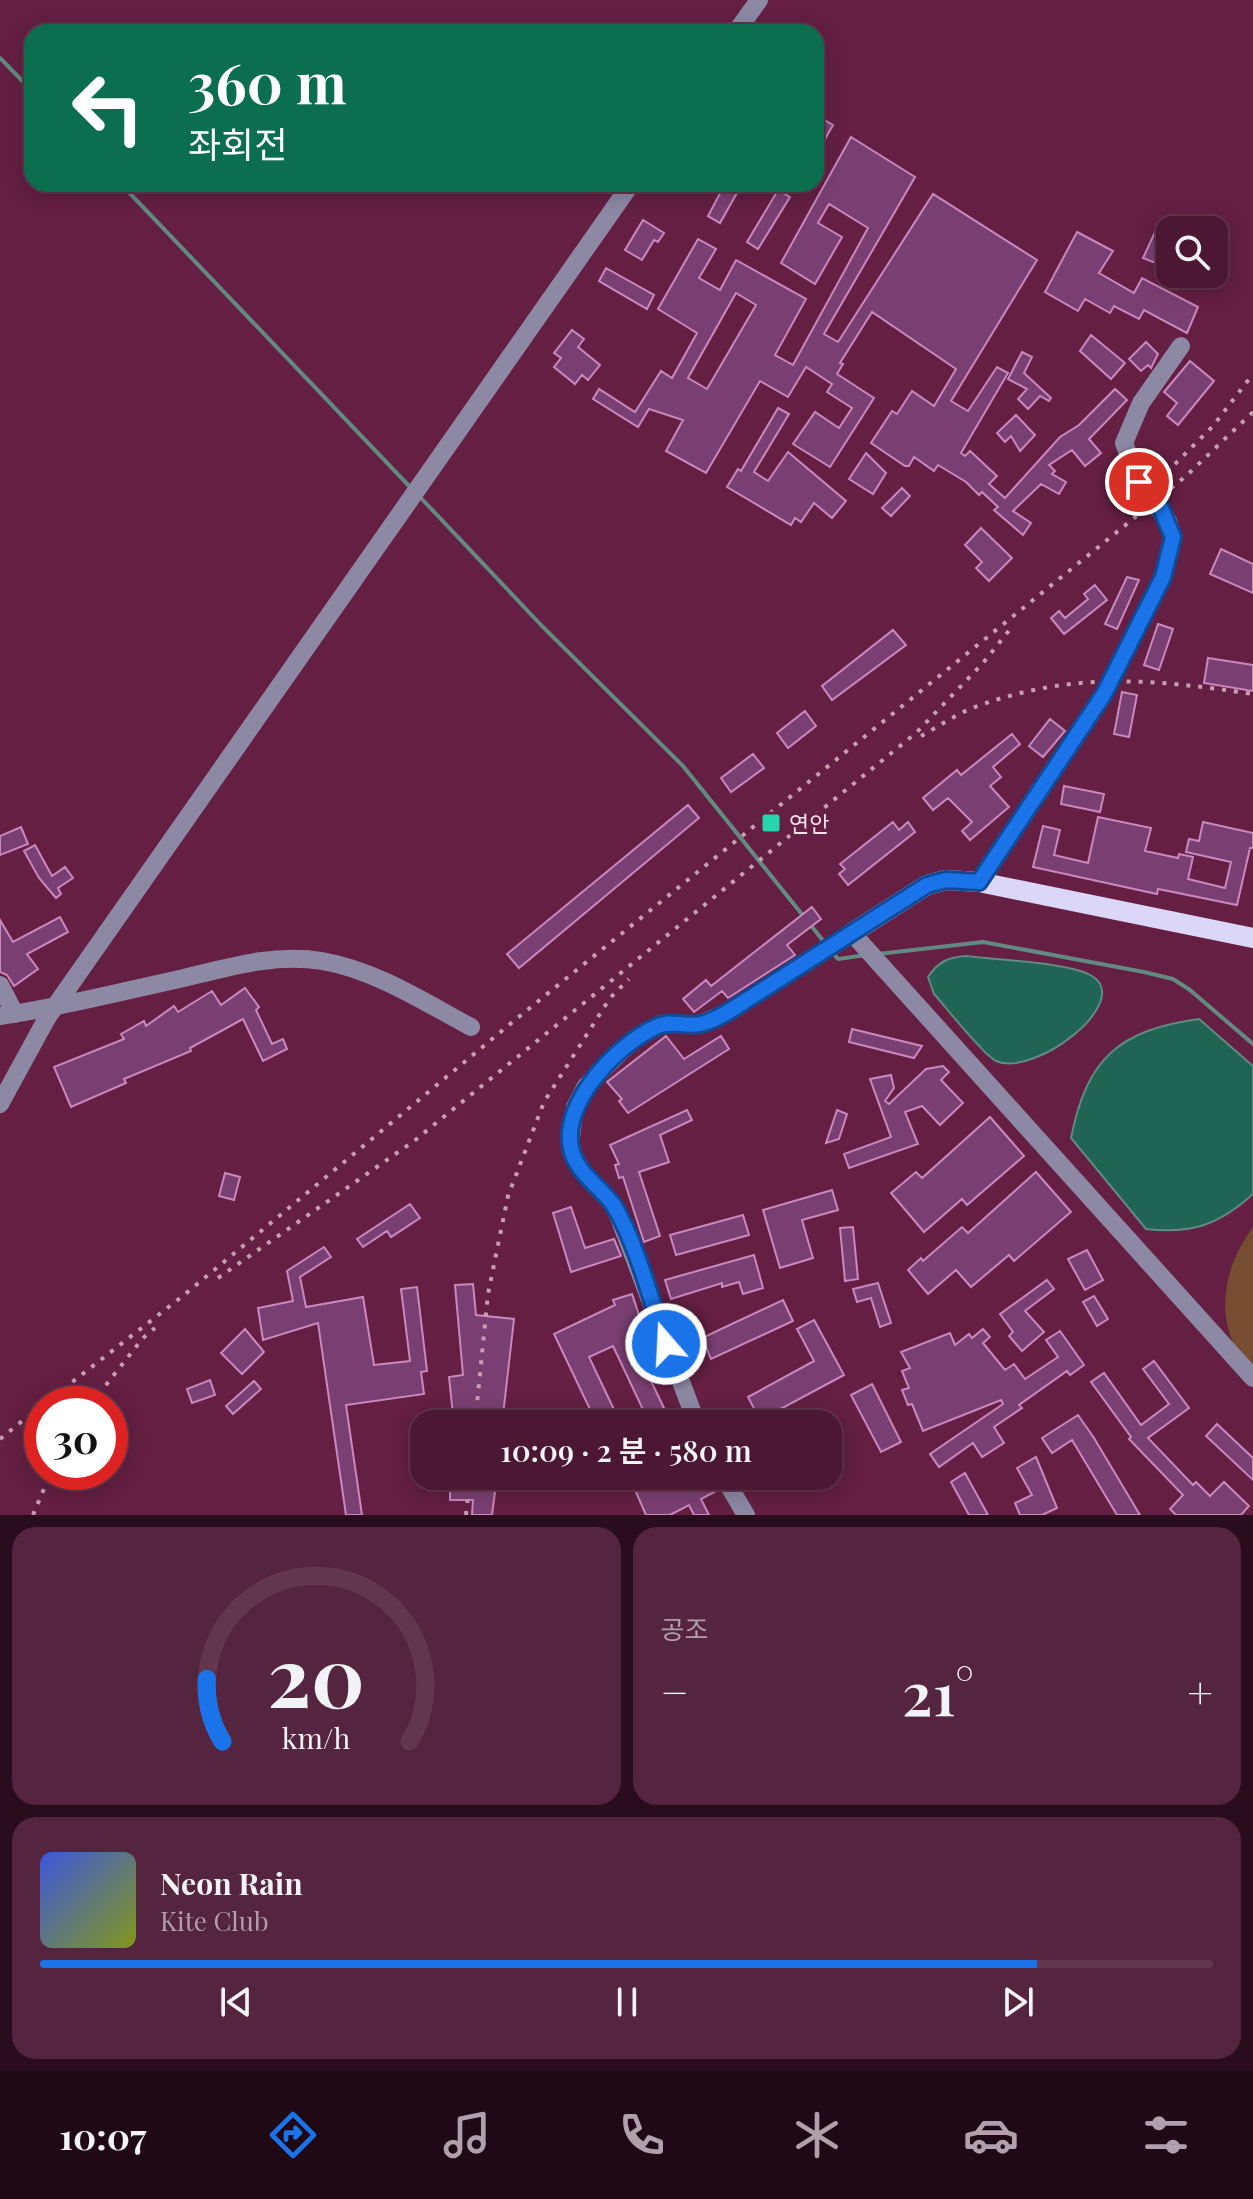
<!DOCTYPE html>
<html lang="ko">
<meta charset="utf-8">
<style>
:root{--surface:#4b1732;--page:#55243e;--text:#f1f3f6;--muted:#b29fac;--line:#62364d;--accent:#1a73e8}
body{margin:0;font-family:"Playfair Display","Noto Sans KR",serif;background:var(--page);color:var(--text);height:100vh;display:flex;flex-direction:column;font-size:30px;white-space:nowrap}
*{box-sizing:border-box;margin:0}
p{font-size:26px;color:var(--muted)}
.icon{flex:none;width:44px;height:44px;fill:none;stroke:currentColor;stroke-width:2;stroke-linecap:round;stroke-linejoin:round}
.map{position:relative;height:1515px;overflow:hidden}
.side{display:flex;flex-direction:column;gap:12px;padding:12px;background:#290d1c;flex:1}
.side>*{flex:none}
.top-card{position:absolute;left:24px;top:24px;width:800px;height:168px;border-radius:24px;box-shadow:0 4px 20px #0003,0 0 0 2px var(--line);background:#0b6e4f;color:#fff;overflow:hidden}
.fabs{position:absolute;left:1156px;top:216px;display:grid;gap:16px}
.fabs a{display:grid;place-items:center;width:72px;height:72px;border-radius:16px;background:var(--surface);box-shadow:0 4px 20px #0003,0 0 0 2px var(--line);font-size:40px}
.speed{position:absolute;left:24px;top:1386px;display:flex;gap:16px;font-size:40px;font-weight:700;text-align:center}
.speed>*{display:grid;place-content:center;width:104px;height:104px;border-radius:50%;background:var(--surface);box-shadow:0 4px 20px #0003,0 0 0 2px var(--line);line-height:1}
.speed .limit{border:12px solid #d22;background:#fff;color:#111}
.pin{position:absolute;display:grid;place-items:center;width:68px;height:68px;color:#fff;margin:-34px;border:4px solid #fff;border-radius:50%;box-shadow:0 2px 8px #0007}
.me{position:absolute;width:88px;margin:-44px;rotate:341deg;stroke-linejoin:round;filter:drop-shadow(0 0 6px #0008)}
.turn{display:flex;align-items:center;gap:28px;height:168px;padding:0 32px;font-size:36px}
.turn .icon{width:104px;height:104px;stroke-width:2.5}
.turn b{display:block;font-size:56px;line-height:68px}
.big{font-size:60px;font-weight:600;line-height:1.1}
.side .widget{flex:1;display:flex;flex-direction:column;justify-content:center;gap:12px;min-width:0;padding:0 28px;border-radius:24px;background:var(--page)}
.side .dial{align-items:center;gap:0}
.dial svg{height:208px;overflow:visible;fill:none;stroke:var(--line);stroke-width:7;stroke-linecap:round;text-anchor:middle}
.dial text{fill:var(--text);stroke:none}
.song{display:flex;align-items:center;gap:24px}
.cover{width:96px;height:96px;border-radius:12px;background:linear-gradient(135deg,hsl(230 70% 55%),hsl(70 70% 35%))}
.played{height:8px;border-radius:4px;background:linear-gradient(90deg,var(--accent) 85%,var(--line) 85%)}
.keys{display:flex;justify-content:space-around;direction:ltr}
.heat{display:flex;justify-content:space-between;align-items:center;font-size:44px;direction:ltr}
.side .tiles{flex:1;display:grid;gap:12px;grid-template-columns:1fr 1fr}
.widget:last-child{grid-column:span 2}
.trip{position:absolute;left:410px;top:1410px;width:432px;height:80px;border-radius:24px;background:var(--surface);box-shadow:0 4px 20px #0003,0 0 0 2px var(--line);font-weight:600;line-height:80px;text-align:center}
.tabs{display:flex;height:128px;justify-content:space-around;align-items:center;background:#1e0914;color:var(--muted)}
.tabs .icon{width:56px;height:56px}
.tabs .selected{color:var(--accent)}
.tabs b{font-size:36px;color:var(--text)}
.map>svg:first-child{display:block}
.green{fill:#774d32}
.water{fill:#206453;stroke:#628a81;stroke-width:2}
.lines{fill:none;stroke-linecap:round;stroke-linejoin:round}
.stream{stroke:#628a81;stroke-width:4}
.building{fill:#7a3f72;stroke:#c988be;stroke-width:2;fill-rule:evenodd}
.minor{stroke:#8d88a4;stroke-width:18}
.major{stroke:#dcd6f8;stroke-width:20}
.rail{stroke:#c89fb1;stroke-width:4;stroke-dasharray:4 8;stroke-linecap:butt}
.route-casing{stroke:#114b97;stroke-width:20}
.route{stroke:#1a73e8;stroke-width:14}
.poi-dot{fill:#24d5ae;stroke:#641f42;stroke-width:3}
.labels{text-anchor:middle;dominant-baseline:central;stroke-width:8;stroke-linejoin:round;paint-order:stroke}
.poi-label{font-size:22px;fill:#fbe1eb;stroke:#641f42;text-anchor:start}
</style>
<div class="map">
<svg width="1253" height="1515" viewBox="0 0 1253 1515">
<rect width="100%" height="100%" fill="#641f42"/>
<path class="green" d="M1253,1227V1372C1212,1330 1220,1271 1253,1227Z"/>
<path class="water" d="M966,956C995,960 1069,962 1092,976C1134,1002 1034,1078 996,1061C983,1055 946,1007 934,994L928,977C938,962 948,957 966,956Z
M1199,1019L1253,1066V1194C1219,1225 1192,1234 1146,1229L1071,1138C1087,1058 1119,1030 1199,1019Z"/>
<g class="lines">
<path class="stream" d="M0,58L32,91
M121,184L411,488
M420,497L541,625L683,766L825,943
M833,953L838,959L866,955
M878,954L983,942L1144,972L1173,979L1190,990L1253,1044"/>
</g>
<path class="building" d="M816,115L833,125L816,155Z
M851,137L915,177L824,334L838,342L933,194L1037,260L951,401L968,411L997,367L1008,373L961,453L965,456L970,451L997,476L989,484L1005,498L1060,437L1079,425L1115,389L1127,400L1089,439L1101,453L1085,466L1072,450L1049,465L1055,471L1052,474L1066,482L1059,494L1041,484L1013,511L1031,523L1023,535L994,510L998,507L982,492L979,495L966,482L938,465L934,471L914,457L909,466H905L871,443L892,411L897,414L912,391L934,406L956,369L872,312L840,363L843,364L837,374L874,398L830,467L793,444L815,412L839,428L852,408L827,392L832,384L806,367L788,397L760,381L706,473L666,451L683,420L649,409L638,427L593,399L599,389L635,412L661,371L672,378L697,333L658,309L698,239L716,249L699,278L720,290L736,260L806,299L775,355L793,365L868,228L829,204L818,223L842,237L815,284L781,263ZM736,293L756,305L707,389L688,378Z
M725,184H742L720,223L708,216Z
M778,190L790,197L758,249L747,242Z
M643,220L664,233L658,242L654,240L642,260L625,250Z
M1077,232L1113,251L1099,273L1134,293L1142,278L1198,307L1187,333L1144,310L1139,319L1114,306L1110,313L1085,299L1078,311L1045,292Z
M1155,232L1169,239L1157,262H1153L1143,258Z
M606,268L654,295L647,309L599,281Z
M572,330L584,339L578,347L600,365L588,380L582,375L575,384L554,367L561,358L554,353Z
M1091,335L1125,363L1111,379L1080,351Z
M1146,342L1158,354L1151,368L1148,365L1141,371L1129,359Z
M1022,352L1032,357L1024,373L1051,398L1049,401L1040,396L1028,409L1018,399L1027,389L1008,379Z
M1190,361L1214,381L1178,425L1167,416L1177,403L1164,392Z
M778,408L789,414L754,472L768,481L788,452L846,501L832,518L814,503L801,522L795,518L791,525L727,487L738,469L741,471Z
M1016,415L1035,435L1020,451L1011,436L1005,442L997,433Z
M866,453L886,473L873,494L849,479Z
M902,488L910,496L891,516L882,508Z
M981,528L1012,558L989,581L976,568L982,562L965,545Z
M1221,549L1253,564V593L1210,574Z
M1127,577L1139,580L1117,629L1105,624Z
M1095,585L1107,600L1064,634L1051,618L1059,611L1065,618L1088,599L1084,594Z
M1158,624L1173,629L1159,670L1144,665Z
M893,630L906,645L832,700L822,686Z
M1208,658L1253,665V691L1204,683Z
M1122,692L1137,695L1129,737L1114,734Z
M805,711L816,726L788,748L777,733Z
M1050,719L1065,731L1043,757L1029,746Z
M1012,734L1020,744L993,767L1001,777L990,786L1009,807L970,840L962,831L972,822L948,798L933,810L923,798L957,770L961,775Z
M753,754L764,768L731,792L721,778Z
M1064,786L1104,794L1100,812L1061,804Z
M688,805L699,818L519,968L507,954Z
M1098,817L1151,828L1145,851L1178,858L1179,854L1193,857L1188,879L1225,888L1231,862L1186,852L1189,839L1199,841L1203,822L1253,833V848H1250L1237,905L1158,889L1157,894L1033,867L1043,826L1060,830L1054,855L1088,863Z
M893,822L899,830L908,822L915,832L848,885L839,874L845,869L840,864Z
M21,827L28,844L0,855V836Z
M35,845L52,876L65,867L73,878L58,888L61,894L56,898L39,878L24,851Z
M812,907L821,919L787,945L795,955L728,998L722,991L694,1012L683,999L706,980L711,986Z
M60,917L68,932L27,954L38,969L14,986L7,975L0,972V920L13,942Z
M245,988L259,1007L256,1010L272,1044L283,1039L287,1049L263,1061L243,1019L190,1048L191,1051L124,1079L126,1083L71,1107L54,1067L124,1039L121,1034L144,1021L146,1026L174,1006L178,1012L212,991L221,1005Z
M852,1029L922,1046L914,1058L849,1042Z
M666,1036L684,1059L721,1036L729,1049L628,1113L619,1101L622,1099L607,1082Z
M943,1066L949,1072L941,1080L963,1103L940,1125L922,1106L905,1112L918,1144L849,1168L844,1154L891,1137L870,1079L891,1075L894,1088L885,1101L889,1104L926,1069Z
M687,1110L692,1120L660,1135L669,1162L639,1172L660,1236L644,1242L623,1177L619,1178L615,1165L619,1164L610,1145Z
M837,1110L847,1114L839,1139L826,1143Z
M990,1117L1024,1156L967,1205L962,1199L924,1232L891,1193L916,1172L922,1178Z
M1036,1172L1071,1212L1014,1261L1009,1255L971,1287L956,1270L928,1294L908,1270L921,1258L923,1261L962,1227L968,1233Z
M225,1173L240,1177L234,1200L219,1196Z
M832,1190L838,1210L802,1220L813,1258L780,1268L763,1210Z
M410,1204L420,1218L391,1237L387,1231L363,1247L357,1239Z
M571,1207L585,1248L614,1239L621,1256L571,1272L553,1213Z
M743,1215L749,1235L676,1255L670,1235Z
M853,1227L858,1279L845,1281L840,1228Z
M324,1247L331,1257L300,1277L306,1307L363,1297L374,1365L410,1361L401,1289L417,1287L427,1371L421,1372L424,1394L346,1405L362,1515H346L318,1323L263,1340L258,1308L293,1301L287,1271Z
M1087,1250L1103,1280L1085,1290L1068,1259Z
M754,1255L763,1288L743,1294L739,1282L722,1287V1283L671,1299L665,1280Z
M1047,1280L1054,1289L1025,1311L1044,1332L1022,1351L1009,1336L1013,1332L1000,1314Z
M878,1283L891,1323L880,1327L871,1298L857,1302L853,1289Z
M473,1284L476,1315L514,1319L502,1424H454L449,1377L463,1375L455,1285Z
M632,1294L652,1354L640,1358L664,1408L646,1416L613,1346L589,1357L619,1420L597,1424L554,1334L615,1305L613,1300Z
M1094,1296L1108,1319L1097,1326L1083,1302Z
M783,1300L793,1321L711,1359L702,1338Z
M814,1320L844,1375L760,1420L748,1397L814,1361L797,1329Z
M245,1329L264,1352L242,1374L221,1353Z
M983,1329L990,1337L983,1343L1005,1370L1014,1364L1025,1379L1058,1357L1046,1340L1060,1331L1084,1365L1070,1375L1067,1371L1019,1405L1022,1408L994,1427L1004,1443L982,1457L973,1443L939,1467L930,1454L1003,1404L1001,1400L923,1431L912,1404L908,1405L902,1390L909,1388L902,1371L910,1368L901,1352L950,1333L955,1345L969,1334L972,1338Z
M1154,1361L1189,1408L1148,1438L1193,1485L1196,1482L1210,1496L1224,1482L1249,1506L1241,1515H1176L1170,1509L1183,1495L1129,1439L1131,1437L1091,1382L1104,1373L1141,1425L1169,1404L1143,1369Z
M210,1380L215,1395L192,1403L187,1389Z
M254,1381L261,1389L233,1414L226,1406Z
M872,1384L901,1442L881,1452L851,1395Z
M1078,1415L1094,1438L1140,1515H1117L1072,1440L1052,1453L1042,1438Z
M1217,1424L1253,1458V1480L1206,1436Z
M1036,1457L1057,1508L1042,1515H1020L1015,1503L1032,1495L1017,1468Z
M965,1473L988,1515H969L951,1482Z
M497,1476L492,1515H472L473,1500H450V1477Z
M629,1476H656L664,1491L694,1476H711L718,1490L701,1499L709,1515H694L689,1505L670,1515H646Z"/>
<g class="lines">
<path class="minor" d="M736,32L759,0
M979,882L1104,694L1163,577L1173,537L1168,521L1139,482L1124,443L1141,403L1181,346
M0,985L15,1014
M0,1016C62,1007 123,991 184,978C229,967 276,953 322,961C375,970 424,1002 471,1027
M0,1104L47,1018L631,184
M697,1424L615,1207L577,1165L570,1144L575,1107L586,1086L632,1041L661,1024H700L728,1012L852,933L1253,1378
M723,1476L746,1515"/>
<path class="major" d="M852,933L927,885L946,880L979,882L1253,938"/>
<path class="rail" d="M1141,498L1213,426L1253,374
M921,736C938,727 956,714 975,707C1073,671 1152,679 1253,694
M218,1278L414,1141L916,733L983,663L1011,628
M44,1404L184,1295L515,1020L1186,476L1253,412
M91,1404L143,1338L155,1328
M475,1424L488,1294L508,1196L544,1102L610,998L629,979
M0,1439L42,1405
M33,1515L51,1472
M466,1515L470,1476"/>
</g>
<g class="lines">
<defs>
<path id="route" d="M666,1344C652,1303 636,1242 614,1206C604,1191 587,1180 578,1165C546,1115 616,1044 658,1026C671,1020 686,1027 700,1024C709,1023 720,1016 728,1012L927,885L946,880L979,882L1104,694L1163,577L1173,537L1160,506L1139,482"/>
</defs>
<use href="#route" class="route-casing"/>
<use href="#route" class="route"/>
</g>
<rect class="poi-dot" x="761" y="813" width="20" height="20" rx="4"/>
<g class="labels">
<g class="poi-label">
<text x="789" y="823">연안</text>
</g>
</g>
</svg>
<div class="fabs">
<a><svg class="icon" aria-label="search" viewBox="0 0 24 24"><circle cx="10" cy="10" r="6"/><path d="M15 15l6 6"/></svg></a>
</div>
<div class="speed"><div class="limit">30</div></div>
<div class="pin" style="left:1139px;top:482px;background:#d93025"><svg class="icon" aria-label="arrive" viewBox="0 0 24 24"><path d="M6 21V4h12l-3 4 3 4H6"/></svg></div>
<svg class="me" style="left:666px;top:1344px" viewBox="-20 -20 40 40"><circle r="17" fill="#1a73e8" stroke="#fff" stroke-width="3"/><path d="M0-11L8 9 0 5-8 9z" fill="#fff"/></svg>
<div class="trip">10:09 · 2 분 · 580 m</div>
<div class="top-card">
<div class="turn"><svg class="icon" aria-label="left" viewBox="0 0 24 24"><path d="M17 20v-9H6M10 6l-5 5 5 5"/></svg><div><b>360 m</b>좌회전</div></div>
</div>
</div>
<section class="side">
<div class="tiles">
<div class="widget dial"><svg viewBox="0 0 100 80">
<path d="M14 69A42 42 0 1 1 86 69"/>
<path d="M14 69A42 42 0 0 1 8 45" stroke="#1a73e8"/>
<text x="50" y="56" font-size="32" font-weight="700">20</text>
<text x="50" y="72" font-size="11">km/h</text>
</svg></div>
<div class="widget"><p>공조</p>
<div class="heat"><a>−</a><b class="big">21°</b><a>+</a></div>
</div>
<div class="widget">
<div class="song"><i class="cover"></i><div><b>Neon Rain</b><p>Kite Club</p></div></div>
<div class="played"></div>
<div class="keys"><svg class="icon" aria-label="previous" viewBox="0 0 24 24"><path d="M18 5L8 12l10 7zM5 5v14"/></svg><svg class="icon" aria-label="pause" viewBox="0 0 24 24"><path d="M8 5v14M16 5v14"/></svg><svg class="icon" aria-label="next" viewBox="0 0 24 24"><path d="M6 5l10 7-10 7zM19 5v14"/></svg></div>
</div>
</div>
</section>
<nav class="tabs">
<b>10:07</b>
<svg class="icon selected" aria-label="directions" viewBox="0 0 24 24"><path d="M12 3l9 9-9 9-9-9zM9 14v-3h6M13 9l2 2-2 2"/></svg>
<svg class="icon" aria-label="music" viewBox="0 0 24 24"><path d="M9 18V5l10-2v13"/><circle cx="6" cy="18" r="3"/><circle cx="16" cy="16" r="3"/></svg>
<svg class="icon" aria-label="phone" viewBox="0 0 24 24"><path d="M5 4h4l2 5-3 2q2 4 5 5l2-3 5 2v4C11 20 4 13 5 4z"/></svg>
<svg class="icon" aria-label="climate" viewBox="0 0 24 24"><path d="M12 3v18M4 7l16 10M4 17L20 7"/></svg>
<svg class="icon" aria-label="car" viewBox="0 0 24 24"><path d="M5 17H2v-5l4-1 3-4h7l3 4 3 1v5h-3M9 17h6M6 11h13"/><circle cx="7" cy="17" r="2"/><circle cx="17" cy="17" r="2"/></svg>
<svg class="icon" aria-label="filters" viewBox="0 0 24 24"><path d="M4 7h16M4 17h16"/><circle cx="9" cy="7" r="2"/><circle cx="15" cy="17" r="2"/></svg>
</nav>
